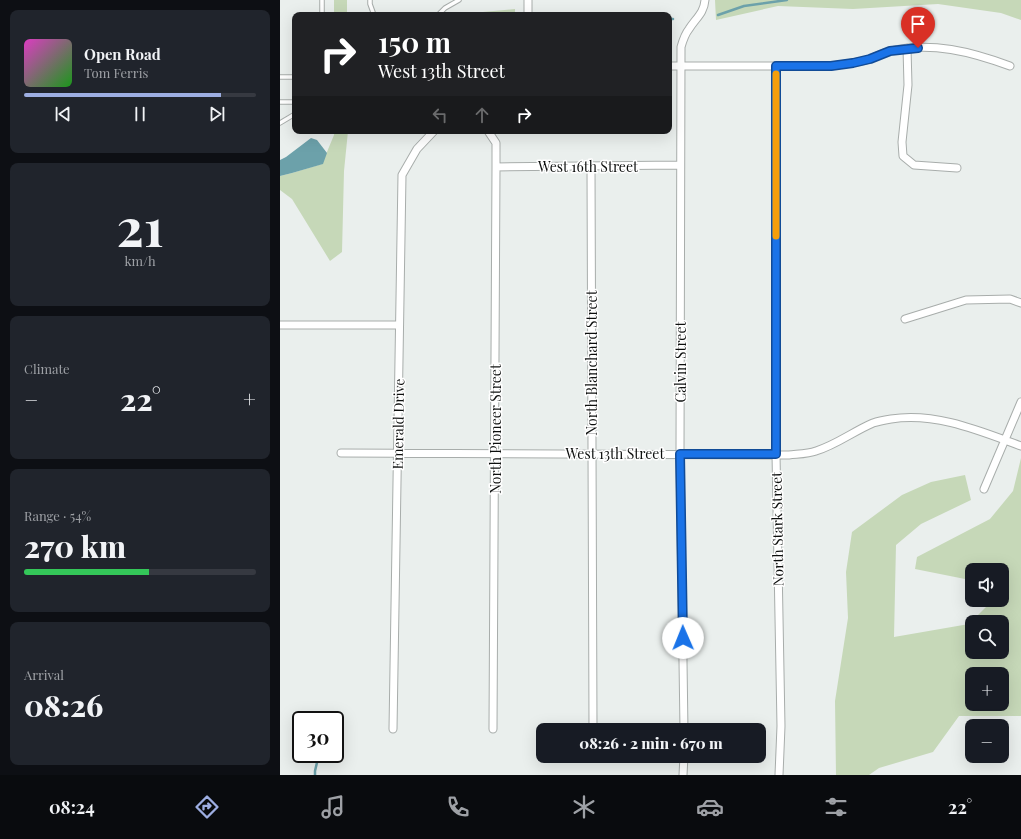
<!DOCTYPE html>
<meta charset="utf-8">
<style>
:root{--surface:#171b24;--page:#20242c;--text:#f1f3f6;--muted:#9ea1a6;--line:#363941;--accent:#9daee2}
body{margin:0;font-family:"Playfair Display",serif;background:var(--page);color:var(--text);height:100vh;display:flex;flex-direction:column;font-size:15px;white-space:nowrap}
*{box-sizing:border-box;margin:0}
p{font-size:13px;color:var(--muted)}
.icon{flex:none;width:22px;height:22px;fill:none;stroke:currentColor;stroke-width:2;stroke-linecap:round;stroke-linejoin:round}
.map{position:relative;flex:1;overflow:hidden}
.side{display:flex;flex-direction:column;gap:10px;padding:10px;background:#0d0f14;width:280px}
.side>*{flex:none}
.hud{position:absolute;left:12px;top:12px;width:380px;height:122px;border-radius:8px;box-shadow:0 4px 16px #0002;background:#202124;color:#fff;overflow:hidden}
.fabs{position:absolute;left:685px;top:563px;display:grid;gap:8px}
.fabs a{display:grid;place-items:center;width:44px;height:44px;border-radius:8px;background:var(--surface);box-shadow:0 4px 16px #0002;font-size:20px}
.speed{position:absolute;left:12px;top:711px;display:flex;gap:8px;font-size:20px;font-weight:700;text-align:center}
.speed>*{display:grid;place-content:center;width:52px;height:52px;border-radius:50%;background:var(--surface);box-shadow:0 4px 16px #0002;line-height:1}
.speed .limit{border:2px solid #111;border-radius:6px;background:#fff;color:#111}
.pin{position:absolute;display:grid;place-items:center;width:34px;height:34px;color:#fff;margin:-41px -17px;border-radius:50% 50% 50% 0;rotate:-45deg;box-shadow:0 0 4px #0007}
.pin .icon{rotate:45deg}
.me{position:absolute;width:44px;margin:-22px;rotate:359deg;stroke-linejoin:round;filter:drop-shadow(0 0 3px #0008)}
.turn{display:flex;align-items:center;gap:14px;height:84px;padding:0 20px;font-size:18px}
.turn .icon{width:52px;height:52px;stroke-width:2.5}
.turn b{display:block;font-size:28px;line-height:34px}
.lanes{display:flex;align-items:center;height:38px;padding:0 20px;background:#0003;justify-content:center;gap:20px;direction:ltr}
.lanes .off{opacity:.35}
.big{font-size:30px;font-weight:800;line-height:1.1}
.side .card{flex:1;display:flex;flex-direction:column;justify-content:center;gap:6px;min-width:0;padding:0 14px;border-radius:8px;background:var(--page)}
.side .dial{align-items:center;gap:0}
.dial b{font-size:52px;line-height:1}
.song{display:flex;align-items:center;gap:12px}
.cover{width:48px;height:48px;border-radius:6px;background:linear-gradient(135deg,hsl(310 70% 55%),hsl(120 70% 35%))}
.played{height:4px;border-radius:2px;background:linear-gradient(90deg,var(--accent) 85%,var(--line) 85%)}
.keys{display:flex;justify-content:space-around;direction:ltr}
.heat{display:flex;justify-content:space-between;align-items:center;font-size:22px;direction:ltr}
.charge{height:6px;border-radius:3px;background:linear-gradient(90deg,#34c759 54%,var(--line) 0)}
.trip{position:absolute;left:256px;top:723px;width:230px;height:40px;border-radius:8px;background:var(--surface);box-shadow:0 4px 16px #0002;font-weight:800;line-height:40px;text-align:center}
.menu{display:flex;height:64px;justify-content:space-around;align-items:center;background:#090b0e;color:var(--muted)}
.menu .icon{width:28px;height:28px}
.menu .current{color:var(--accent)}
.menu b{font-size:18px;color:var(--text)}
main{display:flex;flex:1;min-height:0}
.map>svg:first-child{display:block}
.green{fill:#c6d8b8;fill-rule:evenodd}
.water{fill:#6ca1aa}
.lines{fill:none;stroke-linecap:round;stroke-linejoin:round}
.stream{stroke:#6ca1aa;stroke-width:2.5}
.service-casing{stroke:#a8adab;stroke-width:5.5}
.minor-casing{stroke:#a8adab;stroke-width:9}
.service{stroke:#fff;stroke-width:3.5}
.minor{stroke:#fff;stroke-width:7}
.route-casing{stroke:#114b97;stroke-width:10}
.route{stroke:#1a73e8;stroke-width:7}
.slow{stroke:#f59e0b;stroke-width:7}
.labels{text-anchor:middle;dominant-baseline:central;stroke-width:3;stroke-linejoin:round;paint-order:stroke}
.street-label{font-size:14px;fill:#0c0e0d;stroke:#fff}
</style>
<main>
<section class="side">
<div class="card">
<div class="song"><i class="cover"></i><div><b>Open Road</b><p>Tom Ferris</p></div></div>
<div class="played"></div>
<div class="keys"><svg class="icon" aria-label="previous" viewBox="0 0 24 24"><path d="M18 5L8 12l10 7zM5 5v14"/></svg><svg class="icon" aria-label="pause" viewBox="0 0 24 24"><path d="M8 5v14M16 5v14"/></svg><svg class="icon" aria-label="next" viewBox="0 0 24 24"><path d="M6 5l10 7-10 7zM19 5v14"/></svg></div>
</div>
<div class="card dial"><b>21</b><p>km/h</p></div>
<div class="card"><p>Climate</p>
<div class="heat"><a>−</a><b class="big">22°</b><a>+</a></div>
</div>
<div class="card"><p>Range · 54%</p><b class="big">270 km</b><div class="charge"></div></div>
<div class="card"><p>Arrival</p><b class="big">08:26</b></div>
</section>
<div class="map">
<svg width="741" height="775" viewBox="0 0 741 775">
<rect width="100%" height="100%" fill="#eaefed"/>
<path class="green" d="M54,0H67V15H54Z
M435,0H741V20L721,13L658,4L573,9L498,6L436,20Z
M235,9V15H179L181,14Z
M54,131H68L64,171L62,252L50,261L12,199L0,190V176L12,173L42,164L54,135Z
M741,458V716H679L653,752L599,768L589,775H556L555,701L568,618L566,572L572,532L622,495L651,482L685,475L691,500L641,524L616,545L614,637L689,624L713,600H722V570H692V584L685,579L635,569L637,557L710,519L733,491ZM692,622H722V652H692ZM692,674H722V704H692Z"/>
<path class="water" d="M31,138L37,140L47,153L43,164L12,173L0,176V160L6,157Z"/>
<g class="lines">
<path class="stream" d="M438,15L464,6L507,0
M389,19H393
M35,775V771L39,754"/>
<defs>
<path id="service" d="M90,0V4L94,15
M42,15V0
M158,15L165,8L179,0
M0,77H15
M0,102H15
M0,123L15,114"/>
<path id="minor" d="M248,15V0
M627,48L628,85L622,142L623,156L634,165L677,168
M389,66H551C564,64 577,63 590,59C597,56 603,53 610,51C651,41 692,52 730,66
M496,66V454L501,726L499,775
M208,131L216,143V167L213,729
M216,167L400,165
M311,167L313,726
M625,319L686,300L730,299L741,303
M0,325H119
M61,453L509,455C517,454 528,454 536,451C556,445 574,431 593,423C599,421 605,420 611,419C656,412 700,431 741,446
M704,489L741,402
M113,729L122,175L137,149L154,131
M404,730L400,454L401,47C403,40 405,34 409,29C416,18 424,13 425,0
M403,775L404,756"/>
</defs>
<use href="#service" class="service-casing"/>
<use href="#minor" class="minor-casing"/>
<use href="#service" class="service"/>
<use href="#minor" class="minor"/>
</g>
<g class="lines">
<defs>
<path id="route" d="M403,638L400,454H496V66H551L573,63L590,59L610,51L638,48"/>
</defs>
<use href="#route" class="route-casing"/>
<use href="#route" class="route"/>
<path class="slow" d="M496,236V74"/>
</g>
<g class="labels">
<g class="street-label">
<text x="308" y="166">West 16th Street</text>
<text transform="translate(400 362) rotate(-90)">Calvin Street</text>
<text transform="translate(311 363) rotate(-90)">North Blanchard Street</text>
<text transform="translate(118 424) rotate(-89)">Emerald Drive</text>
<text transform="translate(215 429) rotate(-90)">North Pioneer Street</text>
<text x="335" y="453">West 13th Street</text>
<text transform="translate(497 529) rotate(-91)">North Stark Street</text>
</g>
</g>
</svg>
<div class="fabs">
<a><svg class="icon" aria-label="sound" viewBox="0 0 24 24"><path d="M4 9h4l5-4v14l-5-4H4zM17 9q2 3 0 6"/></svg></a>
<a><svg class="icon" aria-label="search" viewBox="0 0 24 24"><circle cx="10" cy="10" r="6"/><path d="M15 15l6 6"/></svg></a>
<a>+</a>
<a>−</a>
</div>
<div class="speed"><div class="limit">30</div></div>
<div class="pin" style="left:638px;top:48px;background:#d93025"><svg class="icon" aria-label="arrive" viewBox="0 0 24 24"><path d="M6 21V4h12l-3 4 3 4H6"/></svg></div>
<svg class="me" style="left:403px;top:638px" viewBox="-20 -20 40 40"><circle r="19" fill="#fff"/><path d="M0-13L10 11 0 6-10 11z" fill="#1a73e8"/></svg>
<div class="trip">08:26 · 2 min · 670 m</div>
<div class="hud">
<div class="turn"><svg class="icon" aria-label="right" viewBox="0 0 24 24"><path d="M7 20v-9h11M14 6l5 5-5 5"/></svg><div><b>150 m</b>West 13th Street</div></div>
<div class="lanes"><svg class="icon off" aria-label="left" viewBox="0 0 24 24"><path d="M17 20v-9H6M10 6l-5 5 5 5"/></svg><svg class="icon off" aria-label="ahead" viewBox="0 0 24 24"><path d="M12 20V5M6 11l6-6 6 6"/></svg><svg class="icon" aria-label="right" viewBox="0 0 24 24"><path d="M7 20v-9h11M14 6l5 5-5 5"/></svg></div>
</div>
</div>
</main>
<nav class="menu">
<b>08:24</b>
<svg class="icon current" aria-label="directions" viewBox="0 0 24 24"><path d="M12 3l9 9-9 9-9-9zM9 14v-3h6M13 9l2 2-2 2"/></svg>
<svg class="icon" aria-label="music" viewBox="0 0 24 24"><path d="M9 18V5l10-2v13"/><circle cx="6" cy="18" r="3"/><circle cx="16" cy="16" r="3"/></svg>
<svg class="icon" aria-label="phone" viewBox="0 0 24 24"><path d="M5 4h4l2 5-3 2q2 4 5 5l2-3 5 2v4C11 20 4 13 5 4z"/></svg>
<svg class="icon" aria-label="climate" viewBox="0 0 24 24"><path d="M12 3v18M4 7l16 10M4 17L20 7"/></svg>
<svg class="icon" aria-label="car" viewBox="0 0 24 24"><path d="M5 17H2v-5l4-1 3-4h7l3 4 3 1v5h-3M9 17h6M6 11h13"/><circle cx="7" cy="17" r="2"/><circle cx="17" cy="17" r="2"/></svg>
<svg class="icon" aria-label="filters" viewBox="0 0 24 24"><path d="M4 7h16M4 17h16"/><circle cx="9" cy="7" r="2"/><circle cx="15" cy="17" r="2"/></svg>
<b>22°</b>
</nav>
